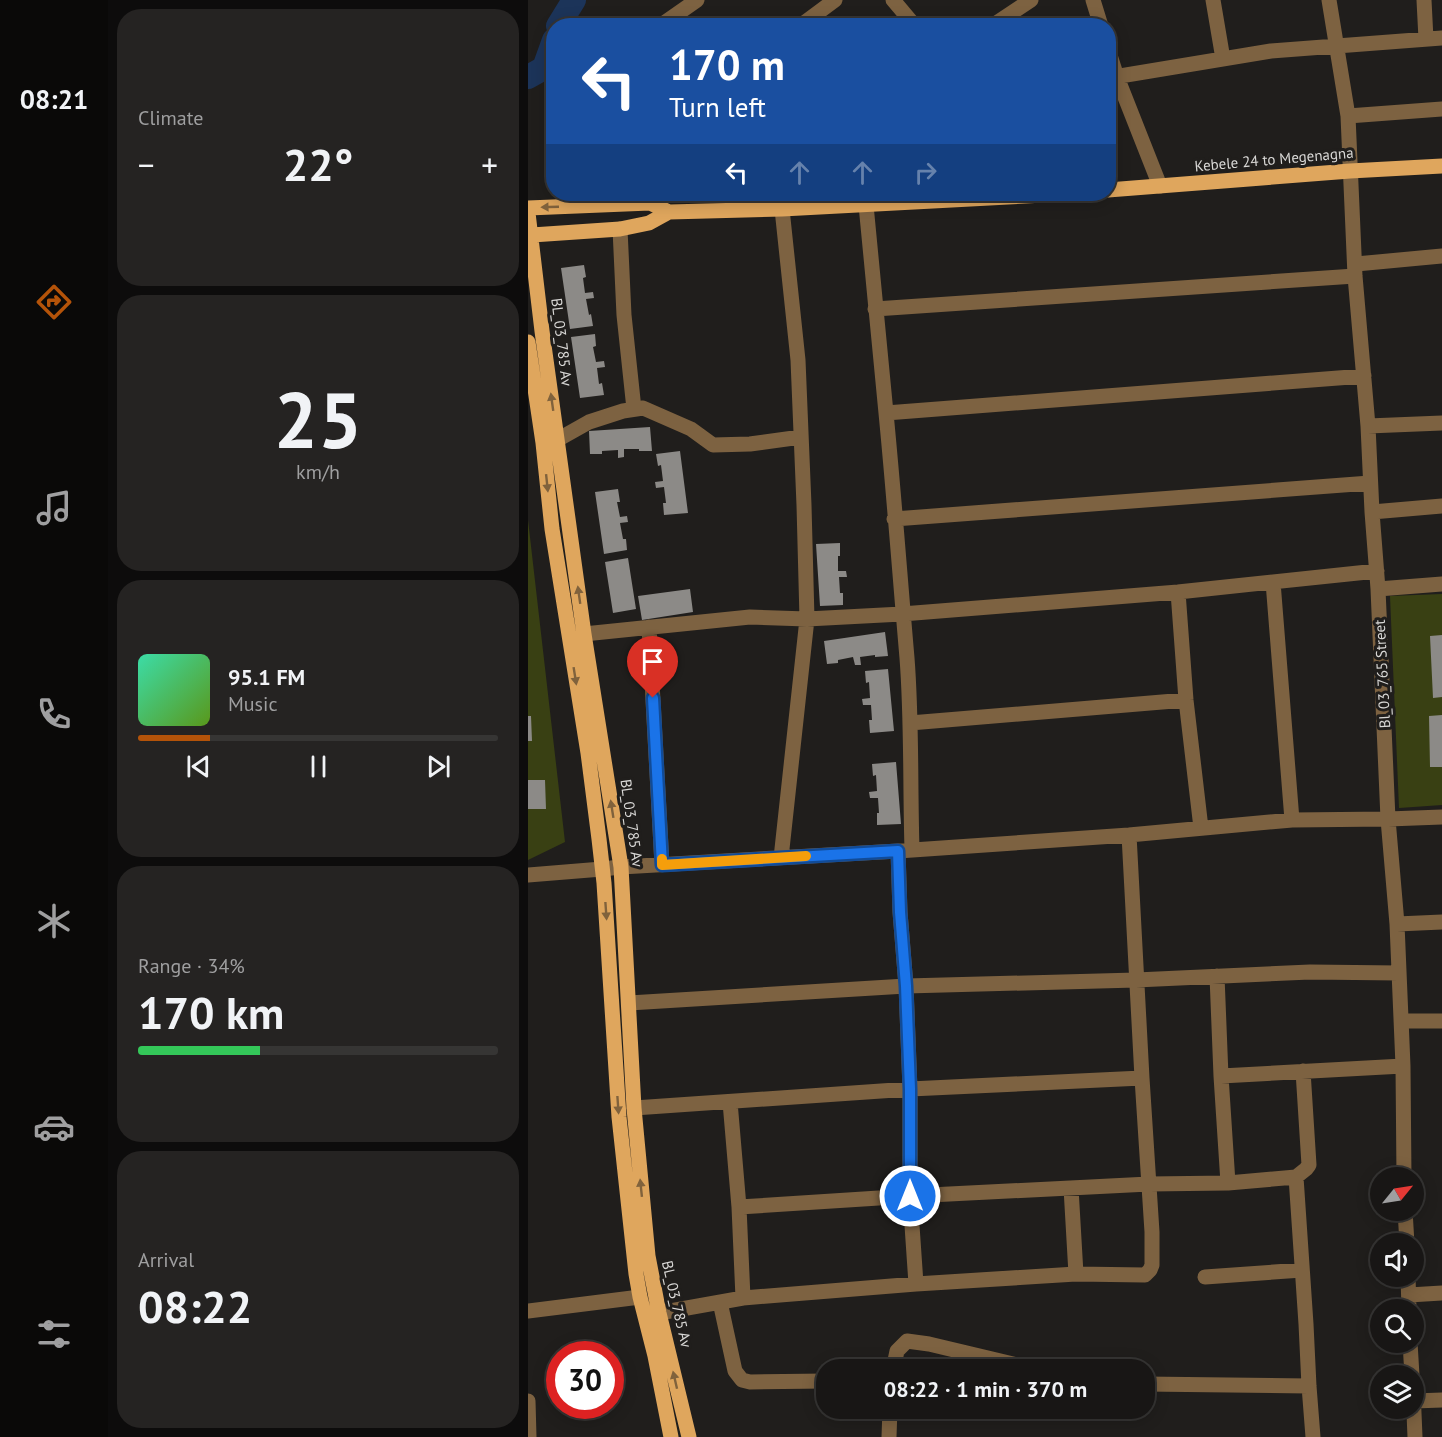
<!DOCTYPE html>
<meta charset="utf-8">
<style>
:root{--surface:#181615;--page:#252322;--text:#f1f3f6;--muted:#9f9fa0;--line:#363534;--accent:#b45309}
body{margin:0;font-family:"PT Sans",sans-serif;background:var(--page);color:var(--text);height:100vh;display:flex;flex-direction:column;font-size:22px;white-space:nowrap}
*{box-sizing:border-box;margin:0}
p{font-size:20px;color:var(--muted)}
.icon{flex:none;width:33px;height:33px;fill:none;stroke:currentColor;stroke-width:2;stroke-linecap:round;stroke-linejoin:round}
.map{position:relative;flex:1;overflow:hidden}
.drawer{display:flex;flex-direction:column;gap:9px;padding:9px;background:#0d0c0c;width:420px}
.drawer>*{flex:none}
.hud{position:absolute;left:18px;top:18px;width:570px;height:183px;border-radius:24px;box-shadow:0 3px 15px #0003,0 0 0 2px var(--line);background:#1a4fa0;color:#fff;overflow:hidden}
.needle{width:39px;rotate:60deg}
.fabs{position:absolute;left:842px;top:1167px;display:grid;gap:12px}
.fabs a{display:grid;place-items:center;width:54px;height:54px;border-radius:50%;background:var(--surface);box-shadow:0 3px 15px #0003,0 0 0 2px var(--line);font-size:30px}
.speed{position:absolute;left:18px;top:1341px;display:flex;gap:12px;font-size:30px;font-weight:700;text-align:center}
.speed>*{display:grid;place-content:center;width:78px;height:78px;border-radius:50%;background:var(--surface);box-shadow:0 3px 15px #0003,0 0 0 2px var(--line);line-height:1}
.speed .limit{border:9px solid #d22;background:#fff;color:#111}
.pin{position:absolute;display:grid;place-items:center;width:51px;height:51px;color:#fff;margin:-62px -26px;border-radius:50% 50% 50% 0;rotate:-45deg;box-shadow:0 0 6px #0007}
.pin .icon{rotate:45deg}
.me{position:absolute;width:66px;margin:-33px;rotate:0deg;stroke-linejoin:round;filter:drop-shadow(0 0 4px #0008)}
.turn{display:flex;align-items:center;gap:21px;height:126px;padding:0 24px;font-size:27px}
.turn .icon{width:78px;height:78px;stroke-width:2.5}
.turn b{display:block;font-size:42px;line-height:51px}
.lanes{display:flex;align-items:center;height:57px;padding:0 24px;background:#0003;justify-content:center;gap:30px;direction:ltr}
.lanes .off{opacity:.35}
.big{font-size:45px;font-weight:700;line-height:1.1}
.drawer .card{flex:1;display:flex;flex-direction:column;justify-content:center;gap:9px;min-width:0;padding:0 21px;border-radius:24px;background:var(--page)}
.drawer .dial{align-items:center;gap:0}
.dial b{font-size:78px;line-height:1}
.song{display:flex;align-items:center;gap:18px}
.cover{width:72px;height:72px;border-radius:9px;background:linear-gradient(135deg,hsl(160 70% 55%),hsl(90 70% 35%))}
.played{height:6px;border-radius:3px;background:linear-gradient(90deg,var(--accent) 20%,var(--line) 20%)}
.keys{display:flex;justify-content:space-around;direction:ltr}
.heat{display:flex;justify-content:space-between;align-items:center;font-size:33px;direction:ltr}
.charge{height:9px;border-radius:4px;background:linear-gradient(90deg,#34c759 34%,var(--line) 0)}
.trip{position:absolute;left:288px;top:1359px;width:339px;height:60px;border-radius:24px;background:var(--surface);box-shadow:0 3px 15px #0003,0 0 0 2px var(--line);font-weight:700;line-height:60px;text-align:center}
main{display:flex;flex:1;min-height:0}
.menu{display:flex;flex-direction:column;width:108px;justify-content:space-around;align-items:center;background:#0a0908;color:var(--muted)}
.menu .icon{width:42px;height:42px}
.menu .current{color:var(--accent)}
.menu b{font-size:27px;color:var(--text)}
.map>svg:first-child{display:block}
.green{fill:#394013}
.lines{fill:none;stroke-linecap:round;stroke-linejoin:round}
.river{stroke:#1c3459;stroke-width:24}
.building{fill:#8c8a87}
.minor{stroke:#7d6241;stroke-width:15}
.major{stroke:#dfa65d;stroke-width:15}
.oneway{fill:#80623c}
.route-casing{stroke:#114b97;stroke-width:15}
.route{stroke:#1a73e8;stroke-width:10}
.slow{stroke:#f59e0b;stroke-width:10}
.labels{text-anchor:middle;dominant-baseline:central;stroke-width:6;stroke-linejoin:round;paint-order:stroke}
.street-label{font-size:15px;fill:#d9d8d6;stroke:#201e1c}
</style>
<main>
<nav class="menu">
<b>08:21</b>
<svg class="icon current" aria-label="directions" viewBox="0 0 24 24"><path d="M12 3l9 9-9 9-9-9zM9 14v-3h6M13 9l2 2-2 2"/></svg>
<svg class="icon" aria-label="music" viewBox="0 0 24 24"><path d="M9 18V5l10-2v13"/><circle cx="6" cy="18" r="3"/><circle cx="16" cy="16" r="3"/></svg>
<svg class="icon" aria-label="phone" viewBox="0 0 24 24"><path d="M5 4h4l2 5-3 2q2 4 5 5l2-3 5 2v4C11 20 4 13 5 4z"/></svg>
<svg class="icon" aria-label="climate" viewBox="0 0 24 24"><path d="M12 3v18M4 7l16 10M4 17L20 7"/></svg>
<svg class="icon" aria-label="car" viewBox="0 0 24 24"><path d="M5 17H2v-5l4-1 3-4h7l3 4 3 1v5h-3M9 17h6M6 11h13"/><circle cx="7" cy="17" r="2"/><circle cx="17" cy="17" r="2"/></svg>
<svg class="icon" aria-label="filters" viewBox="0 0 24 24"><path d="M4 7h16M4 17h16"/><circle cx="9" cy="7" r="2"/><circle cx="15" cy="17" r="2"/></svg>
</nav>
<section class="drawer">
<div class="card"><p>Climate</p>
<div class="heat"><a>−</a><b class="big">22°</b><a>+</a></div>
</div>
<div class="card dial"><b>25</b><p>km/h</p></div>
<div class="card">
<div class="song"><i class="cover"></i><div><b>95.1 FM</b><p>Music</p></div></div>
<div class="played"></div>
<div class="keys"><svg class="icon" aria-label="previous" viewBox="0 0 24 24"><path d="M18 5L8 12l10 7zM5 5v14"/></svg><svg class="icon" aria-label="pause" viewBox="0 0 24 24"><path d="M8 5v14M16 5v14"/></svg><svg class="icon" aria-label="next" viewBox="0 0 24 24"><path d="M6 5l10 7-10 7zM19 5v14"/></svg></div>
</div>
<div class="card"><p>Range · 34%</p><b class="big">170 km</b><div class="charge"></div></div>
<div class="card"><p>Arrival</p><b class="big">08:22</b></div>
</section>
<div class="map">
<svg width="914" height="1437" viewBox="0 0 914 1437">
<rect width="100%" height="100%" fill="#201e1c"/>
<path class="green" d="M0,520L37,842L0,860Z
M914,594V805L871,808L862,596Z"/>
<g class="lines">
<path class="river" d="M30,26L46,0
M0,77L16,68L26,40"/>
</g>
<path class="building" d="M56,265L58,277L55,278L57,293L65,292L66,298L58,299L61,315L63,314L65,326L42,329L33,268Z
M67,334L68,346L65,347L68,362L76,361L77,367L69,368L71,384L74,383L76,395L52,398L43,337Z
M122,427L124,451H111V449H96V457L90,458V450L74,451V454H62L61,431Z
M152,451L160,513L136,515L135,503H138L136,487L128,488L127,482L135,481L133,465L130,466L128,454Z
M90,489L92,502H89L92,517L99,516L100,522L92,523L95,539H98L99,550L76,554L67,492Z
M312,543V556H310V571H318L319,577H311L312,593H315V605L292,606L288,544Z
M100,558L108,609L85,613L77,562Z
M162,589L165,612L114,620L110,596Z
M357,632L360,656L347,657V655L332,657L333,665H327L325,657L310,660V663L299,664L296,641Z
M914,635V697L905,698L902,636Z
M360,669L366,731L342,733L341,720H344L343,705H335L334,699L342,698L341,682L338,683L337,671Z
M914,715V767H902L901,716Z
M0,716H3L4,741H0Z
M368,762L373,824L349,825V813H351L350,798H342L341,792L349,791L348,775L345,776L344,764Z
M0,780H17L18,809H0Z"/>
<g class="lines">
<path class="minor" d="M365,0L387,26
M565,0L573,26
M685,0L695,59
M801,0L820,116L827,276L840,426L844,512L850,589L860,819L869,924L875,1066L876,1178
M896,0L898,39
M132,26L169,0
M272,26L307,0
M464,26L503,0
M580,49L589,77L632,186
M580,78L743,51L914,38
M820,116L914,109
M338,205C344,274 352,344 358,413C366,495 372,577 379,658C384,722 382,786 384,849
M92,229L96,315L106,409
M828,264L914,256
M347,309L827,276
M358,413L836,376
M840,426L914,423
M18,442L29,440L61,422L95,411L115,408L163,429L185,445L222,444L273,437
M844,512L914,506
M366,519L842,483
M745,582L764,820
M850,589L914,584
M650,592L658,700L673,828
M121,627L134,865
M56,634L222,617L279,619L374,614L650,592L849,571
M382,723L658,700
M370,851L372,912L378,986L382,1089V1196L388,1284
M253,858L279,619L276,505L270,360L254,209L269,194
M0,875L74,869L93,867L370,851L601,835L764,820L860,819L914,817
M869,924L914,922
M689,976L693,1076L700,1183
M101,1003L378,986L608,980L782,972L871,973
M873,1021H914
M693,1076L875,1066
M202,1102L211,1207L215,1298
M106,1108L382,1089L614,1078
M768,1177L778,1324L781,1386L785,1437
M543,1188L548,1274
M211,1207L382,1196L621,1184L700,1183L768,1177L778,1169L781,1165L775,1071
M877,1210L879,1244
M880,1276L881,1310
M677,1277L774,1270
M881,1295L914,1293
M192,1302L207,1371L214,1380L222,1382L298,1381
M0,1311L112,1297
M131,1313L215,1298L388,1284L548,1274L617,1275L622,1270L624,1265V1232L614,1078L601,835
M882,1342L884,1376
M365,1370L369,1351L379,1341L401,1344L510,1370
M616,1384L781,1386
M885,1389L887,1437
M0,1401L1,1437
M886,1401L914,1400
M361,1437L362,1408"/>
<path class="major" d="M580,190L822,171L914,166
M0,208L122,203L141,212
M0,213L14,331L56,634L93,867L106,1108L120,1256L131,1313L161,1437
M4,235L92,229L121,223L141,212L254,209L535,194
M0,342L15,443L24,529L60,753L71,839L76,883L91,1117L108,1274L112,1297L127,1356L143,1437"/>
</g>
<defs><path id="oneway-solid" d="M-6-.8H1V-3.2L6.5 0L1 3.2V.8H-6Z" transform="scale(1.5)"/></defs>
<g class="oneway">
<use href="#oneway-solid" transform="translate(22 207) rotate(178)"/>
<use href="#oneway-solid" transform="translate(24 402) rotate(-98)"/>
<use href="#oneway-solid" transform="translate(19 483) rotate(84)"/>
<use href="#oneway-solid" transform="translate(51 595) rotate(-98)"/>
<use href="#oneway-solid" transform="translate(47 676) rotate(81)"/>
<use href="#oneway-solid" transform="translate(84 809) rotate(-99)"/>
<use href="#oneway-solid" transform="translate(78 911) rotate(86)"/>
<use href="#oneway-solid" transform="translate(90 1105) rotate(86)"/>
<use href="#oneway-solid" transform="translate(113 1188) rotate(-96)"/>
<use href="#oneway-solid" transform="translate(147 1380) rotate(-103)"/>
</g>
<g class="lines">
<defs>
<path id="route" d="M125,698L134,865L370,851L372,912L378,986L382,1089V1196"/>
</defs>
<use href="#route" class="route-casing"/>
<use href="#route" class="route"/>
<path class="slow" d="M134,859V865L278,856"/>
</g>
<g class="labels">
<g class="street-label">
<text transform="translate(746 159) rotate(-5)">Kebele 24 to Megenagna</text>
<text transform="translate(34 342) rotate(83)">BL_03_785 Av</text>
<text transform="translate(854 674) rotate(-93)">Bl_03_765 Street</text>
<text transform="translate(104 823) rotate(82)">BL_03_785 Av</text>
<text transform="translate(149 1304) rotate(77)">BL_03_785 Av</text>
</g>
</g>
</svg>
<div class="fabs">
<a><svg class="needle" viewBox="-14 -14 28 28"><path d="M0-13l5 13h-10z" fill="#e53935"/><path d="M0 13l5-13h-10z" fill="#9f9fa0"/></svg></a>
<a><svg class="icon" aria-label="sound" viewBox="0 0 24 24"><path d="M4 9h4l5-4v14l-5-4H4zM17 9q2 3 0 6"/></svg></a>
<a><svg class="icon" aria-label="search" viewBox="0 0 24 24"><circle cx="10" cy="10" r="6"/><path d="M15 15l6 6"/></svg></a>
<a><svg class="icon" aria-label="layers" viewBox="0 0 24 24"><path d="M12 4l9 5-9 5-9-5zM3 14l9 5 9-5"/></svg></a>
</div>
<div class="speed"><div class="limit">30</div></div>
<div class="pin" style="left:125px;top:698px;background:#d93025"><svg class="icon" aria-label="arrive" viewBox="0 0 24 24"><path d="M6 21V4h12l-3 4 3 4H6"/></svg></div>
<svg class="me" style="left:382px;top:1196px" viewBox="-20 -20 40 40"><circle r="17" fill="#1a73e8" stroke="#fff" stroke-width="3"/><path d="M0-11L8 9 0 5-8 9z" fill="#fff"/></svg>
<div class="trip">08:22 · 1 min · 370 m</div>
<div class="hud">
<div class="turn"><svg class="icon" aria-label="left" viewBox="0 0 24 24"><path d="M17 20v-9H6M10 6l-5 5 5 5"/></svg><div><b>170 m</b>Turn left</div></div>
<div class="lanes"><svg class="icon" aria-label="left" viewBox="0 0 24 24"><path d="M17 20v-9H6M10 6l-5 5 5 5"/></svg><svg class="icon off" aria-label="ahead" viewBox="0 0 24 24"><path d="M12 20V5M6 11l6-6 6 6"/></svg><svg class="icon off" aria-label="ahead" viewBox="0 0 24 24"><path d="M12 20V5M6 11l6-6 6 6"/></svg><svg class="icon off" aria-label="right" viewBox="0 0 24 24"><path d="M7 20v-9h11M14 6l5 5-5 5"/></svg></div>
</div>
</div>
</main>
